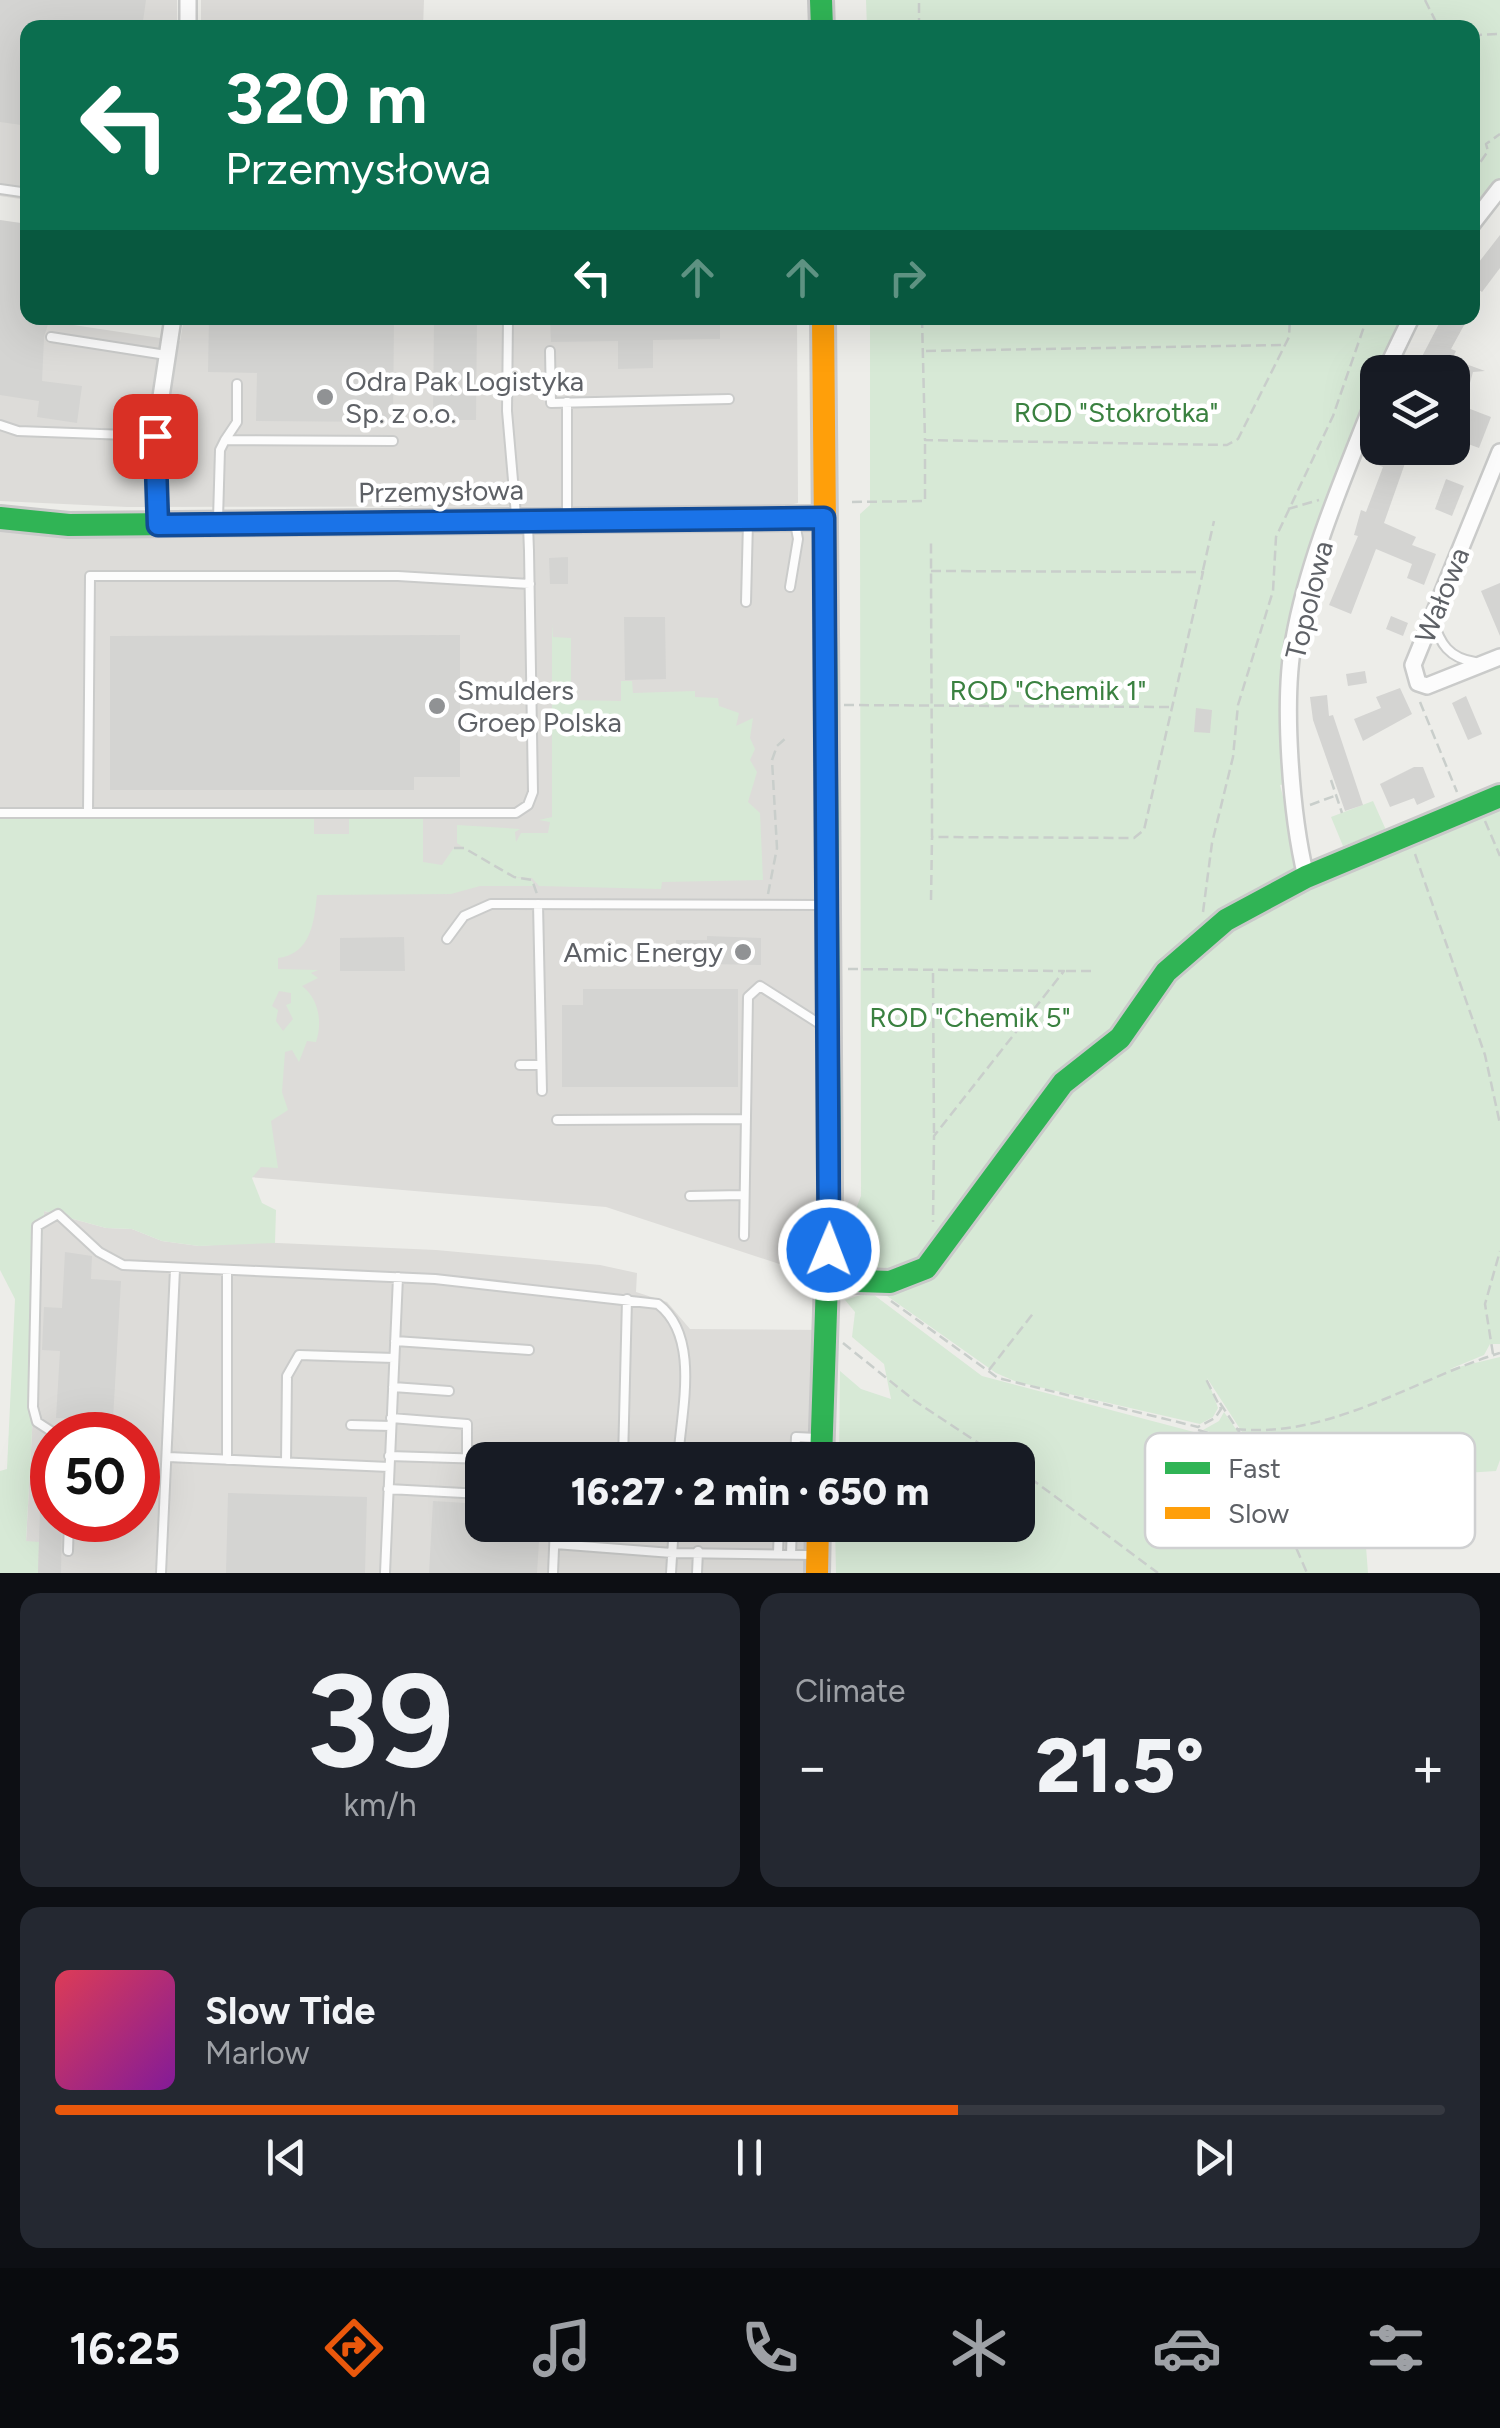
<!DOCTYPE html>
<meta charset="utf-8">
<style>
:root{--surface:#171b24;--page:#242831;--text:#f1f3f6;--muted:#9ea1a6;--line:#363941;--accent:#ea580c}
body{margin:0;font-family:Figtree,sans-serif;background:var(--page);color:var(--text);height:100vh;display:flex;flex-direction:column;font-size:38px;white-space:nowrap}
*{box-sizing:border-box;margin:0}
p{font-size:32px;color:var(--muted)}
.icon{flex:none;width:55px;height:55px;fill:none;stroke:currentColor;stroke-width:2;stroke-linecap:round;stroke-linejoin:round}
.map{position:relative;height:1573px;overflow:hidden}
.side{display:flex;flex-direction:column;gap:20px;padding:20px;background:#0d0f14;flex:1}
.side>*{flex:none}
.hud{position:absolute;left:20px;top:20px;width:1460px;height:305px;border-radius:20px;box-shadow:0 10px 40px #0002;background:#0b6e4f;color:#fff;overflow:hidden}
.buttons{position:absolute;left:1360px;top:355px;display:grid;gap:20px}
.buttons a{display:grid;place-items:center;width:110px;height:110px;border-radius:20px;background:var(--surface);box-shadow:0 10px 40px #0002;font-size:50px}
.speed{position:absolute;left:30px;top:1412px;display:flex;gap:20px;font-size:50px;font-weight:700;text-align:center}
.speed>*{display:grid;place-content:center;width:130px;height:130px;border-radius:50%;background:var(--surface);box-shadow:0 10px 40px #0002;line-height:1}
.speed .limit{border:15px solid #d22;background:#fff;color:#111}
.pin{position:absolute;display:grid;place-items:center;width:85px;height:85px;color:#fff;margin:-42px;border-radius:20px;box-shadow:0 5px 15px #0006}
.me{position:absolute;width:110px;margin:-55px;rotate:1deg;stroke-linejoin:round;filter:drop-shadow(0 0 8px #0008)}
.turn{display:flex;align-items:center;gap:35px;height:210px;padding:0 40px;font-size:45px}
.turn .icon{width:130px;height:130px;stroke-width:2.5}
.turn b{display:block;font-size:70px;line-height:85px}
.lanes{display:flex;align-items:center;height:95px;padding:0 40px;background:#0003;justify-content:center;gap:50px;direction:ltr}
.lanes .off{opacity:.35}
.big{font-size:75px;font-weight:800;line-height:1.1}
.side .widget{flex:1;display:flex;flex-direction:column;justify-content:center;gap:15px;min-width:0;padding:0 35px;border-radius:20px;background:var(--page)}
.side .dial{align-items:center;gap:0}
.dial b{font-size:130px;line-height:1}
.song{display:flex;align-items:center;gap:30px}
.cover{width:120px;height:120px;border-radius:15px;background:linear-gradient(135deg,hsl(350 70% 55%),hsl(290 70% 35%))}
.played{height:10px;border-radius:5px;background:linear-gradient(90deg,var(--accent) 65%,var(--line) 65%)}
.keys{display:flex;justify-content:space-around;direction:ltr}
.heat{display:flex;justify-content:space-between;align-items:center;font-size:55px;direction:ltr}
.side .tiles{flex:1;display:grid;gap:20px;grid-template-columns:1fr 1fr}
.widget:last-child{grid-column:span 2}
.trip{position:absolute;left:465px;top:1442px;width:570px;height:100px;border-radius:20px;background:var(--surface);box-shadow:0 10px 40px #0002;font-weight:800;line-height:100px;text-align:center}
.dock{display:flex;height:160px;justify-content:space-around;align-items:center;background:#090b0e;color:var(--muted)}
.dock .icon{width:70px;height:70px}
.dock .selected{color:var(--accent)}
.dock b{font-size:45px;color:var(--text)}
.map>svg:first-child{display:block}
.industrial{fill:#dddcd9;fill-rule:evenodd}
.green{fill:#d7e9d6;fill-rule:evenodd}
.building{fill:#d4d4d2}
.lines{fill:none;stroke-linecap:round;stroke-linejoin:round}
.lane-casing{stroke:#cacbca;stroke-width:12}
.street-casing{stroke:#cacbca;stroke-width:20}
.fast-casing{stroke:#c9c9c9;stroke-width:28}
.slow-casing{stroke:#c9c9c9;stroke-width:28}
.path{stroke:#c9cecb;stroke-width:2.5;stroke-dasharray:10 5;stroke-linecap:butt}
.lane{stroke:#fcfcfc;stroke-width:8}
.street{stroke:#fcfcfc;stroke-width:15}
.fast{stroke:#30b455;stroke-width:22}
.slow{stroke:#ff9f0a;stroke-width:22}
.route-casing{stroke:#114b97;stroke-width:25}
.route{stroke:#1a73e8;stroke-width:18}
.poi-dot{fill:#909294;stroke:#fff;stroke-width:4}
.labels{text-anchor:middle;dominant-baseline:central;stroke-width:9;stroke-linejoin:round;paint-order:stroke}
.poi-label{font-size:28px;fill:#5e6166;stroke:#fff;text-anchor:start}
.park-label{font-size:28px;fill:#3a8140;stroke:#fff}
.street-label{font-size:28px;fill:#5e6166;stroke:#fff}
.key{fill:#fff;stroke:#cfd0d1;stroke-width:2.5}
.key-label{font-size:28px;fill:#5e6166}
</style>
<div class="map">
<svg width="1500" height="1573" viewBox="0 0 1500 1573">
<rect width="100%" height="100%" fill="#edede9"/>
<path class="industrial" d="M0,0H177V27L28,28L27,200L0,196Z
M201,0H424L423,27H201Z
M0,314L180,341L184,318H797L798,503L785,506L127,507L0,501Z
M0,518H824L828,1280L606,1207L0,1156Z
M44,1211L106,1228L132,1229L162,1241L199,1246L255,1242L436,1250L600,1265L637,1273L636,1292L667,1302L690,1329L826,1330L821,1460H482V1525H818L817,1573H38L26,1542ZM52,1435H138V1520H52Z"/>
<path class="green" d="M866,0H1500V188L1473,224L1472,28H867Z
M870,318H1411L1385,372H1378L1377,390L1311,579L1289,688L1299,782L1280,785L1303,877L1147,989L1073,1069L915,1272L828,1280L861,1196L860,514L870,505Z
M552,624L553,637L571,638V700L621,701V681H632L633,693L695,691V697L718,698L719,706L739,713L736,726L753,718L750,738L755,749L750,760L757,772L748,802L760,813L763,880L662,882L661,889L539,886L532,878L516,877L532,881L535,886H480L451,894L317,895C314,922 311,954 278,958V969L318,970L311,973L318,978L302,986C318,998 323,1021 316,1042L307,1041L299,1062L292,1050L285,1052L282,1092L288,1110L271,1121L278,1168L261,1167L252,1178L262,1203L276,1210L275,1243L199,1246L162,1241L132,1229L106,1228L44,1211L26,1541L39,1542L38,1573H0V1471L7,1469L15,1299L0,1270V817H314V834H349V817H423V862L442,865L453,849L464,848L457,843V825L520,829L515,832L516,842L521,833H548L550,822L539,820L552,817ZM279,991L291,993V1003L286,1005L293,1019L283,1031L276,1021L278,1010L272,1006Z
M1373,801L1386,830L1343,846L1331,817Z
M1500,804V1344H1490L1484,1355L1450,1369L1500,1357V1460L1496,1471L1419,1476L1371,1486L1363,1507L1368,1573H836L835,1525H1018V1460H839L840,1371L861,1389L891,1399L884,1364L852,1337L855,1312L845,1300L870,1292L982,1376L1247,1446L1270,1488L1255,1452L1207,1378L1218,1408L1213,1417L1200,1424L1017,1382L996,1373L873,1286H892L959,1226L1155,990L1223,925Z
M1224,1412L1245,1442L1203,1430L1219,1421Z"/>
<path class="building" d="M0,0H146L142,28H28V126L0,122Z
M0,220L28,224V318H50L44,337L42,381L82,386L77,423L37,417L39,401L0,395Z
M1500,235V268L1482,292L1472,285V271Z
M209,318H394L393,422L256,421L257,373L208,372Z
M434,318H477L476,420H433Z
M550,318H720V339L653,340V368L618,369V341L551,342Z
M1442,318H1468L1451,349L1456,351L1452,359L1485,371L1473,372L1470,383L1456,378L1458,372H1414Z
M1452,402L1491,417L1479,448L1452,438Z
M1379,448L1409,452L1384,523L1416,537L1412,545L1436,554L1424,585L1407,578L1412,564L1376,549L1351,614L1329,605L1358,536L1354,535L1361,510L1366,512L1383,467L1373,463Z
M1446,479L1464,486L1452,516L1435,509Z
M568,557V584H550L549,558Z
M1500,583V636L1481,591Z
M1391,616L1408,623L1403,636L1386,629Z
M624,617H665L666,679L625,680Z
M460,635V777H414V790H110V636Z
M1365,671L1367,683L1348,686L1346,674Z
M1400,688L1412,714L1363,741L1354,719L1381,708L1376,697Z
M1327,695L1329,716L1333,715L1363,805L1345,811L1313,720L1310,697Z
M1466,696L1482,734L1468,740L1452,703Z
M1196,708L1212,710L1210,733L1194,732Z
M1414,767H1423L1435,797L1417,805L1414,798L1390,807L1380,784Z
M707,936L761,938V965L707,964V956H676V940H707Z
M404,937L405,971H340V938Z
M583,989H738V1087H562V1005H583Z
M65,1252L92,1256L91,1279L121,1281L113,1419L126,1420L125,1435H97L98,1420L56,1418L60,1351L42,1350L44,1307L62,1308Z
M41,1477L52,1478V1520H62L61,1573H38Z
M228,1493L367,1497L365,1573H226Z
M433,1501L482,1504V1525H540L537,1573H429Z
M77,1520H122L121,1532L76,1530Z"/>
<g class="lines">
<defs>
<path id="lane" d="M0,189L28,193
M508,318L507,411L516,515
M51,337L166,355
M550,351L551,403L729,399
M567,402V515
M0,425L18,431L155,436
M225,440L237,422V384
M218,519L220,450L225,440L393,441
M528,525L529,551L533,792L528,805L516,813H88L90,576H398L530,584
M790,587L798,539L795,523
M746,602L748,522
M1433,620C1440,644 1449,658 1475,662
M0,813H88
M538,904L542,1091
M447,939L464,916L491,904L823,905
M520,1065H541
M557,1120L745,1119
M690,1196L743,1195
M744,1236L748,997L760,986L823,1026
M395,1341L529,1350
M393,1387L449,1391
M391,1418L467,1424V1458
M351,1425L391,1426
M57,1435L37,1422L33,1407L37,1226L58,1214L99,1252L123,1265L435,1279L658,1304C701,1337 681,1412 678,1460
M389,1456L518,1460
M168,1457L389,1467
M227,1460V1272
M623,1460L627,1299
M795,1460L796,1437L817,1438
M286,1462L287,1376L299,1355L394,1358
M388,1489L482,1494
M555,1544L672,1553L815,1555
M68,1551L69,1520
M778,1553L779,1525
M791,1554L792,1525
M161,1573L175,1269
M385,1573L398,1277
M553,1573L555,1525
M671,1573L674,1525
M697,1573L698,1551"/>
<path id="street" d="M188,0V28
M1472,224L1500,188
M1385,372L1411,318
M1500,452L1413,665L1418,683L1427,686L1500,657
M157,525L155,436L173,318
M1306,877C1291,815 1282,701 1294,639C1309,555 1347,470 1378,390"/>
<path id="fast" d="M821,0L822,28
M0,518L69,525L824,518
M828,1280L890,1282L926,1268L1063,1083L1120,1038L1166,972L1226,920L1306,877L1500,796
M821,1460L830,1192L826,633"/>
<path id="slow" d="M823,318L826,633
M817,1573L818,1525"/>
</defs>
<use href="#lane" class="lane-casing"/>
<use href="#street" class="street-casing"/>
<use href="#fast" class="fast-casing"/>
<use href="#slow" class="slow-casing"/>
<path class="path" d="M1425,0L1439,28
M919,28V0
M1472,35L1500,34
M1472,174L1488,151L1486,144L1500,134
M922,318L925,440L1227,445L1238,439L1289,337L1290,318
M926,351L1283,345
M852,502L925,501V442
M1288,509L1319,500
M1203,570L1214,521
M931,571L1203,572L1144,830L1134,838L932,837C932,738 931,640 931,541
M1420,702L1457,792
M844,705L1171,707
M1331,780L1342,813
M1310,805L1337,795
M1485,821L1500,856
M454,848H464L514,877L532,880L537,894
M1415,854L1485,1055L1500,1124
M768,894L777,848L772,760L777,746L787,737
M931,900L932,838
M1203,912L1212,843L1233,757L1238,705L1273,591L1276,537L1333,416L1367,318
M848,969L1064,971L934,1136L933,1222
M1066,971H1093
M933,973L934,1135
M891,1301L998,1378L1198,1427L1215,1418L1221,1409L1206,1379
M843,1343L915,1401L1004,1460
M1493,1354L1485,1304L1500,1251
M989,1370L1035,1311
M1220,1403L1259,1462L1307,1573
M1236,1429C1329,1439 1415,1379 1500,1353
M1198,1430L1248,1444
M1018,1469L1158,1573"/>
<use href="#lane" class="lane"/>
<use href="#street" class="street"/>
<use href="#fast" class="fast"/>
<use href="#slow" class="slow"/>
</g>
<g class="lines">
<defs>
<path id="route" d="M155,436L158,525L824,518L829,1250"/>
</defs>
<use href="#route" class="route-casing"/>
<use href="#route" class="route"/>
</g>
<g class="poi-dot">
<circle cx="325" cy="397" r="10"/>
<circle cx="437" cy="706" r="10"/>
<circle cx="743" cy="952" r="10"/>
</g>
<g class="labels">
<g class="poi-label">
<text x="345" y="381">Odra Pak Logistyka<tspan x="345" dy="32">Sp. z o.o.</tspan></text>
<text x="457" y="690">Smulders<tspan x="457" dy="32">Groep Polska</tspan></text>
<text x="723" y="952" text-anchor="end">Amic Energy</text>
</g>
<g class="park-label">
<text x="1116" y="412">ROD "Stokrotka"</text>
<text x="1048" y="690">ROD "Chemik 1"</text>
<text x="970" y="1017">ROD "Chemik 5"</text>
</g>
<g class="street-label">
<text transform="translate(441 491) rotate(-1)">Przemysłowa</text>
<text transform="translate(1442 595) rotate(-68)">Wałowa</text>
<text transform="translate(1309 600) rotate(-76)">Topolowa</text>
</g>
</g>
<rect x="1145" y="1433" width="330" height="115" rx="15" class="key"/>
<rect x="1165" y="1462" width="45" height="12" fill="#30b455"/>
<rect x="1165" y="1507" width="45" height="12" fill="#ff9f0a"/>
<g class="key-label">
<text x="1228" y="1478">Fast</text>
<text x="1228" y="1523">Slow</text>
</g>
</svg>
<div class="buttons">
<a><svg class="icon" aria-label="layers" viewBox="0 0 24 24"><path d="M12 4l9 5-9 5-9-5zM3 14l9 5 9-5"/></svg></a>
</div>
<div class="speed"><div class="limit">50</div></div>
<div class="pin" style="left:155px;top:436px;background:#d93025"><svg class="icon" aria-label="arrive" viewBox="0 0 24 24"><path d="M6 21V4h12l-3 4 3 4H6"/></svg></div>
<svg class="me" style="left:829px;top:1250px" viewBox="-20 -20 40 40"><circle r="17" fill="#1a73e8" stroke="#fff" stroke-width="3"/><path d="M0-11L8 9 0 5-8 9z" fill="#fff"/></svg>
<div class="trip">16:27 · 2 min · 650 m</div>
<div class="hud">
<div class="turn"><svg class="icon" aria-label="left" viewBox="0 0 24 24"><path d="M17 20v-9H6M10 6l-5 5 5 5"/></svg><div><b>320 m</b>Przemysłowa</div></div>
<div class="lanes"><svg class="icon" aria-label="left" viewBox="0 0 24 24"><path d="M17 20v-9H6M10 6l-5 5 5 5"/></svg><svg class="icon off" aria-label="ahead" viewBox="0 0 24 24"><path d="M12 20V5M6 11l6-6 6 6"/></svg><svg class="icon off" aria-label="ahead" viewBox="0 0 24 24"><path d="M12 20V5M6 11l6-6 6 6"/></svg><svg class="icon off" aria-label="right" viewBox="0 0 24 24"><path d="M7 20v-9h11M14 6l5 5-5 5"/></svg></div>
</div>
</div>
<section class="side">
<div class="tiles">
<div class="widget dial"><b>39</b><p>km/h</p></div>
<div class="widget"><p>Climate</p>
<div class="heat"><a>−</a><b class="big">21.5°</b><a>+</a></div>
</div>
<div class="widget">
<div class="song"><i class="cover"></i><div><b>Slow Tide</b><p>Marlow</p></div></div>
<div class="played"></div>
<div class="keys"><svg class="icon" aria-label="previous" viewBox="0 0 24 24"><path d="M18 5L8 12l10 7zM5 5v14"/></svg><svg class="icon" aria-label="pause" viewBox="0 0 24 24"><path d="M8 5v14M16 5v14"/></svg><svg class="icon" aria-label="next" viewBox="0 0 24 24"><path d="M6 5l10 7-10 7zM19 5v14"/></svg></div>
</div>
</div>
</section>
<nav class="dock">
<b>16:25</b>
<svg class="icon selected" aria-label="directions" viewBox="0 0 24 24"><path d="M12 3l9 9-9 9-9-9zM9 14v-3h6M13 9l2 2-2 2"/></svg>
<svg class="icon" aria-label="music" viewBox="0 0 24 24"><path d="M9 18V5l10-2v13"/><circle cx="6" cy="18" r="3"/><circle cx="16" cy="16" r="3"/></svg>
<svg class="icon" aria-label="phone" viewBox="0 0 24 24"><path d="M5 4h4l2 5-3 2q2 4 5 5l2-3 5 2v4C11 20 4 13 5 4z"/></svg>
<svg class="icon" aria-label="climate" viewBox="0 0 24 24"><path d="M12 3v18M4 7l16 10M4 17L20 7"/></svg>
<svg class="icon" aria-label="car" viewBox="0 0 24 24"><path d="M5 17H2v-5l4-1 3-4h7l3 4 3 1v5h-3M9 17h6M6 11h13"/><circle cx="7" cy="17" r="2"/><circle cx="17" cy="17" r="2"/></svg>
<svg class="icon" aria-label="filters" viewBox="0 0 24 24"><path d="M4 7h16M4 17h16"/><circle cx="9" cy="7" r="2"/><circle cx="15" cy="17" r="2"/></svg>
</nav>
